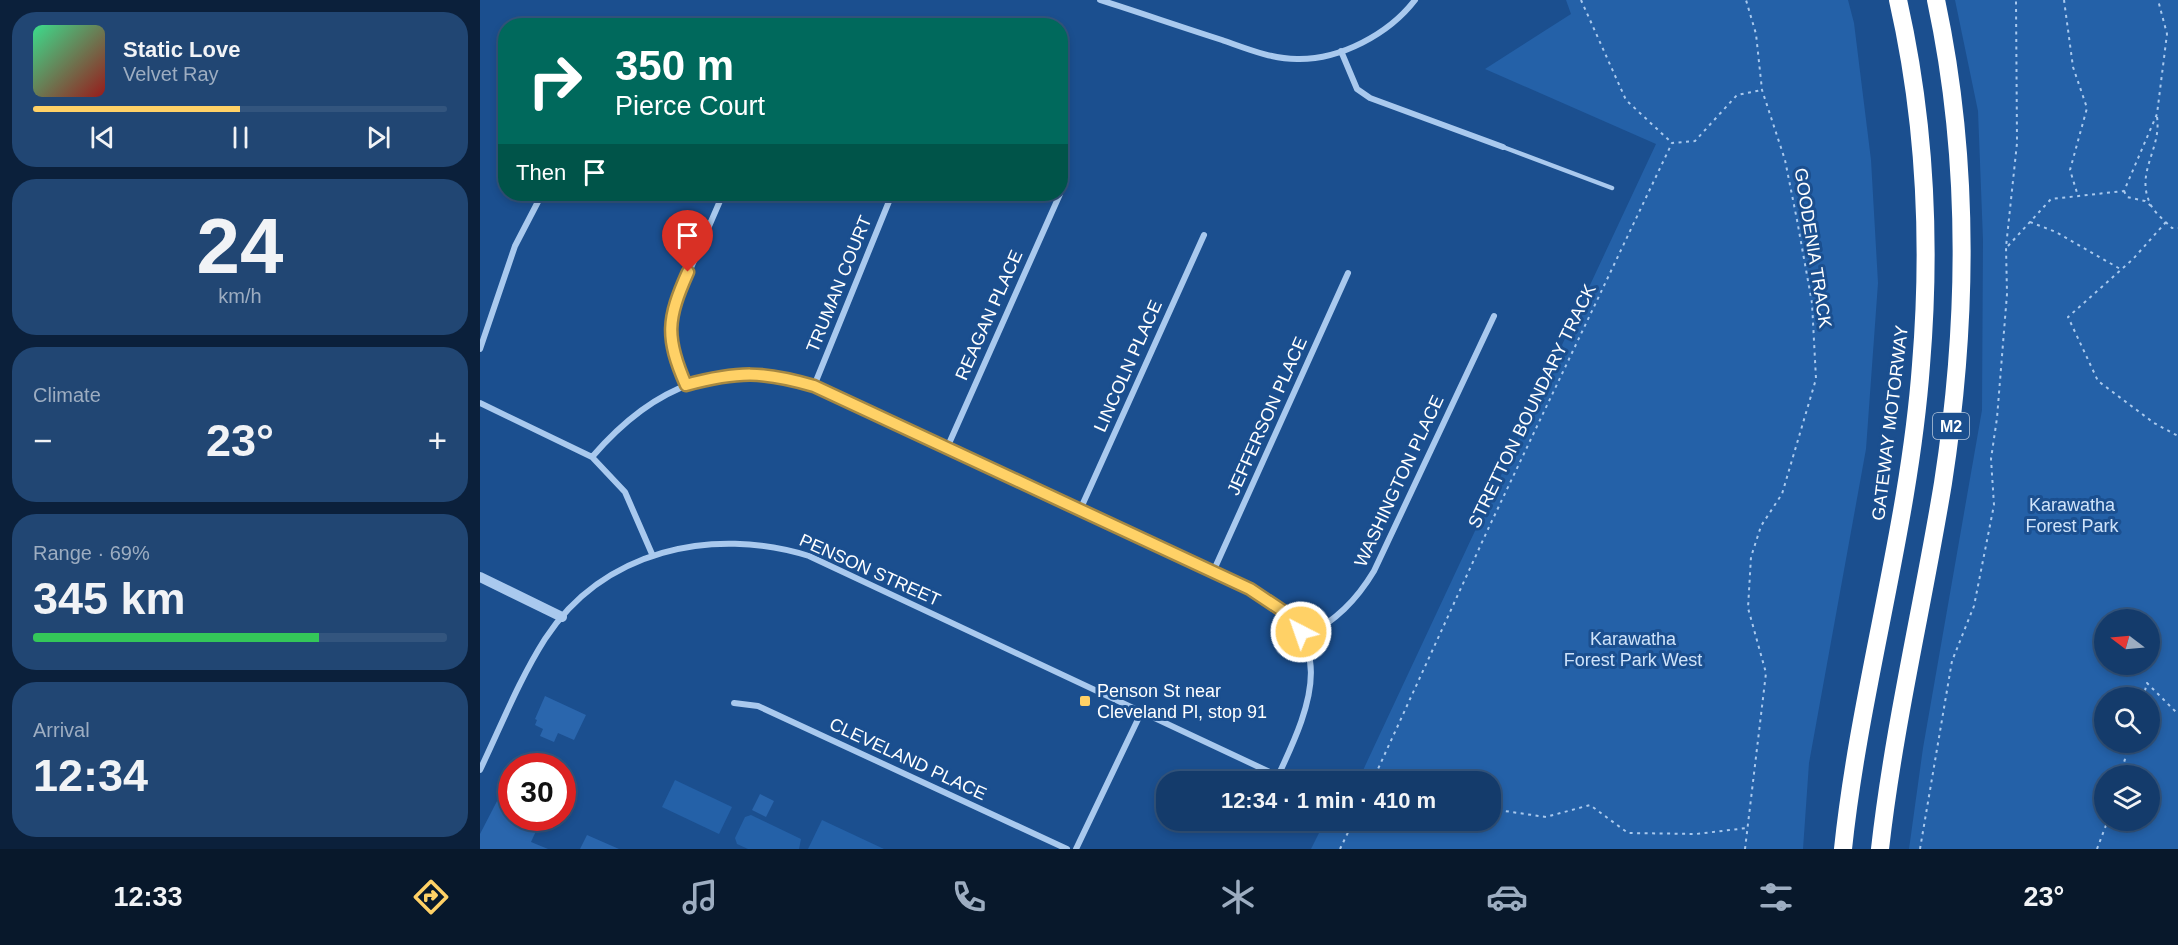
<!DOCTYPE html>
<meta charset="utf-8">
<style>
:root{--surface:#143b6b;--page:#214673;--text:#f1f3f6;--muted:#9dadc1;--line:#33557e;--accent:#ffd166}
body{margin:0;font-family:Helvetica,sans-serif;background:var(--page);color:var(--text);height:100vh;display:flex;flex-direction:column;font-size:22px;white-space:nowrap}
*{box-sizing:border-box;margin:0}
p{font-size:20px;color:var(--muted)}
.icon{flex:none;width:33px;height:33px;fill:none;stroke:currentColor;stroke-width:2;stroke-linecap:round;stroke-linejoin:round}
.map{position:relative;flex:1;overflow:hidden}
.details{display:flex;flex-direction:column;gap:12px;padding:12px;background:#0b203b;width:480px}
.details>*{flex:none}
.guide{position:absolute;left:18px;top:18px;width:570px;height:183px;border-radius:24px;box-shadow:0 3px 9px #0003,0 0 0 2px var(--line);background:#00695c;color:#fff;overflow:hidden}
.needle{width:39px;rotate:286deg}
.buttons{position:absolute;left:1614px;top:609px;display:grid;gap:12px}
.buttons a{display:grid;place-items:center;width:66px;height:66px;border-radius:50%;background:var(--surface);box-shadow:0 3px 9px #0003,0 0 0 2px var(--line);font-size:30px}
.speed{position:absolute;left:18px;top:753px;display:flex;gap:12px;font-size:30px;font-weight:700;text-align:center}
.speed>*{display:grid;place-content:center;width:78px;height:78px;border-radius:50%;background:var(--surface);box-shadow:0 3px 9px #0003,0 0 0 2px var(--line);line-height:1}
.speed .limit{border:9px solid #d22;background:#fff;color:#111}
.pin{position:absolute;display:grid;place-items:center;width:51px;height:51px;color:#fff;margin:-62px -26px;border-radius:50% 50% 50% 0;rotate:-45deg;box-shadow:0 0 6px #0007}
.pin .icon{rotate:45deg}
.me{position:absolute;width:66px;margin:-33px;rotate:319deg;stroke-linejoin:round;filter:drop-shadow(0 0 4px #0008)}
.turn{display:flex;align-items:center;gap:21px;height:126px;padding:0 18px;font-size:27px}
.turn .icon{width:78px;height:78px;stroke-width:2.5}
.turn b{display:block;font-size:42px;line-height:51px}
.then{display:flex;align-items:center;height:57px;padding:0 18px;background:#0003;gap:12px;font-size:22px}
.big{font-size:45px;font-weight:700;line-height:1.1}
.details .widget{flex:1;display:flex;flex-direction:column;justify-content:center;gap:9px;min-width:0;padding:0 21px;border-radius:24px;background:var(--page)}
.details .dial{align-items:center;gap:0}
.dial b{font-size:78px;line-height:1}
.song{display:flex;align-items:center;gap:18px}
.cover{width:72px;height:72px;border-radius:9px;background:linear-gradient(135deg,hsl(150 70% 55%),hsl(0 70% 35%))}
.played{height:6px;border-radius:3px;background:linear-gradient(90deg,var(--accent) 50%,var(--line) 50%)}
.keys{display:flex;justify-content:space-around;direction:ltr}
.heat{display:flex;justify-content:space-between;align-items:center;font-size:33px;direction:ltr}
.charge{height:9px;border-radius:4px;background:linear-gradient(90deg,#34c759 69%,var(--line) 0)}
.trip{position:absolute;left:676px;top:771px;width:345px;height:60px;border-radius:24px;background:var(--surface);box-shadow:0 3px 9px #0003,0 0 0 2px var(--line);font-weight:700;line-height:60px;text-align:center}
.tabs{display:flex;height:96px;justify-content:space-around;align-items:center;background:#08182b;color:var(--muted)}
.tabs .icon{width:42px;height:42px}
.tabs .selected{color:var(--accent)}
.tabs b{font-size:27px;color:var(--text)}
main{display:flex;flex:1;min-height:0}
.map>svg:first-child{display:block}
.green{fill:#2461a8;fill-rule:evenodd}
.building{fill:#2a66ad}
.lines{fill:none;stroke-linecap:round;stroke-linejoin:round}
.path{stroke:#a9c9ee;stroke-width:2;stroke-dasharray:3 4.5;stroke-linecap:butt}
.service{stroke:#a9c9ee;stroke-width:4.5}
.minor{stroke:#a9c9ee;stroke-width:6}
.tertiary{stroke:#a9c9ee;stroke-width:10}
.motorway{stroke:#fff;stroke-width:18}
.route-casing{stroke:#a68842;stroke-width:15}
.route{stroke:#ffd166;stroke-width:10}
.poi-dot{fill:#ffd166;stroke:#1b4f8f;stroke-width:2}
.labels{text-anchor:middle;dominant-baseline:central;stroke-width:6;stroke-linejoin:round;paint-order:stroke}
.shield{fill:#1b4f8f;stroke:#bbcadd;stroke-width:1.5}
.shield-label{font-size:16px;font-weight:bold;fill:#fff}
.street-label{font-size:18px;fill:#fff;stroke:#1b4f8f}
.park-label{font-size:18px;fill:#cfe3fa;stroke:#1b4f8f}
.poi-label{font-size:18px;fill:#fff;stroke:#1b4f8f;text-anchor:start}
</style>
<main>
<section class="details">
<div class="widget">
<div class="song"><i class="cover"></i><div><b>Static Love</b><p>Velvet Ray</p></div></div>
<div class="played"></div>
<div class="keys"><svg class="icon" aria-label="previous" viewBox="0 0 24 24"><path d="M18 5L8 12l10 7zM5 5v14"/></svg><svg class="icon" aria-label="pause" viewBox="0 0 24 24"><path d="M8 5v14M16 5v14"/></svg><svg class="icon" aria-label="next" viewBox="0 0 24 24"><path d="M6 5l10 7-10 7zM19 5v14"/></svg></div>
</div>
<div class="widget dial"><b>24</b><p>km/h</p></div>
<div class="widget"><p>Climate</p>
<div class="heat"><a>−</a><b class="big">23°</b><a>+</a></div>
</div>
<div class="widget"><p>Range · 69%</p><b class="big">345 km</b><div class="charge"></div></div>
<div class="widget"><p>Arrival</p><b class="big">12:34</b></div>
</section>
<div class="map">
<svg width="1698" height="849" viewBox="0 0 1698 849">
<rect width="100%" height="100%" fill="#1b4f8f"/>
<path class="green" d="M1086,0H1368L1374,23L1391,160L1398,283L1386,449L1329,763L1323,849H831L845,821L858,823L860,820H1011V782L878,781L1176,144L1005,69L1091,14Z
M1475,0H1698V849H1429L1443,748L1502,410L1503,240L1498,111ZM1624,620H1670V664H1624ZM1624,698H1670V742H1624ZM1624,776H1670V820H1624Z
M195,780L252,807L239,834L182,807Z
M271,815L321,839L319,849H268L257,844L255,838L265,817Z
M342,820L404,849H328Z"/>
<path class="building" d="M65,696L106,715L94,740L78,733L74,742L60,736L63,729L55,725L57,720L55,719Z
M32,772V818H62L51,842L68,849H0V834Z
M280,794L294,801L286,817L272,810Z
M107,835L139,849H100Z"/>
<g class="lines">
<path class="path" d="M1101,0L1146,100L1192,143
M1584,0L1593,67L1607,108L1590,170L1598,196
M1677,117C1682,150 1653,174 1672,207C1677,215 1686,222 1692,228H1698
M1644,191L1647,197L1665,201L1671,206
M1550,222L1576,232L1642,270
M1686,222L1653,259L1588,317L1618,381L1674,423L1698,436
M1528,246L1571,199L1644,191L1677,114L1687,34L1678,0
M1663,698L1667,683L1698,714
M1640,776L1650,742
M892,782L1009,527L1192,143L1215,141L1257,95L1282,90
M1011,809L1066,817L1110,805L1148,833L1216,834L1267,828
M897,820L940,826L946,820
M860,849L874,820
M1265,849L1286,673L1268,608L1271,557L1281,526L1302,494L1336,379L1332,303L1317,220L1305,160L1282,90L1276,34L1266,0
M1440,849L1472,661L1494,606L1514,505L1511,459L1517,418L1527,294L1526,247L1537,143L1536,0
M1617,849L1628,820"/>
<path class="service" d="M1023,147L1132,188"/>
<path class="minor" d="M620,0C661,13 701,27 742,40C765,48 791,59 817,59C860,60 909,34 935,0
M861,51L877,89L890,98L1023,147
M0,349L35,246L62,194
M206,385L191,342L190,316L243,194
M334,386L412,194
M0,403L112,457L145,492L172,554
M467,448L580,194
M112,457C175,384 241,358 334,386L770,589C859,638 834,699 798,776
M600,510L724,235
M733,572L868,273
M824,638C856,620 876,601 894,571L1014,316
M254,703L278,706L587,849
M0,770C21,726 39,680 65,639C123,550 232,526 329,556L811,782
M596,849L661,713"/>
<path class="tertiary" d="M0,577L82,617"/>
<path class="motorway" d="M1363,849C1380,687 1429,528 1441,365C1451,244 1445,119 1418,0
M1400,849C1414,725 1443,605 1463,483C1488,322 1490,159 1456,0"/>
</g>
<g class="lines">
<defs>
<path id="route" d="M208,272C187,319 185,337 206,385C258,371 283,371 334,386L770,589L803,611L821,632"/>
</defs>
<use href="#route" class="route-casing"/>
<use href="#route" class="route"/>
</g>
<rect class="poi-dot" x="599" y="695" width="12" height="12" rx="3"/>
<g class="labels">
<rect class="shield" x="1453" y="413" width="36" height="26" rx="4.5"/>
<g class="shield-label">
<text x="1471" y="426">M2</text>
</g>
<g class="street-label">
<text transform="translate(1333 248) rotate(81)">GOODENIA TRACK</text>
<text transform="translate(359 284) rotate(-68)">TRUMAN COURT</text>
<text transform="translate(509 315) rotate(-66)">REAGAN PLACE</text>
<text transform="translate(648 366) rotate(-66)">LINCOLN PLACE</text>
<text transform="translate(1052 406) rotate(-64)">STRETTON BOUNDARY TRACK</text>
<text transform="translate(787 416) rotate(-66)">JEFFERSON PLACE</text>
<text transform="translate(1410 423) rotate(-83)">GATEWAY MOTORWAY</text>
<text transform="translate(919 481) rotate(-65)">WASHINGTON PLACE</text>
<text transform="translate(390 570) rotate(24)">PENSON STREET</text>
<text transform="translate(428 759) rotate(25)">CLEVELAND PLACE</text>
</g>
<g class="park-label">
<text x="1592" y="505">Karawatha<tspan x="1592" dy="21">Forest Park</tspan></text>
<text x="1153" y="639">Karawatha<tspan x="1153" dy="21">Forest Park West</tspan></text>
</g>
<g class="poi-label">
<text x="617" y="691">Penson St near<tspan x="617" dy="21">Cleveland Pl, stop 91</tspan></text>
</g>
</g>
</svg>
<div class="buttons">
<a><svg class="needle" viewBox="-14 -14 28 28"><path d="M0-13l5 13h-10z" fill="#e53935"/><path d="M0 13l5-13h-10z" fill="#9dadc1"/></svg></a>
<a><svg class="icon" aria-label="search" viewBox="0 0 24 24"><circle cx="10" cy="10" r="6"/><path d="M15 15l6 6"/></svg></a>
<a><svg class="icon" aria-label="layers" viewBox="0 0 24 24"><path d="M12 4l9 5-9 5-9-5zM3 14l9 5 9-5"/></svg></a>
</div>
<div class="speed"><div class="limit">30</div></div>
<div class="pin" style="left:208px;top:272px;background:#d93025"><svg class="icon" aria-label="arrive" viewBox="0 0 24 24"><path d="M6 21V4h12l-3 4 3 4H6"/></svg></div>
<svg class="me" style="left:821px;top:632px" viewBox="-20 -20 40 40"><circle r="17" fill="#ffd166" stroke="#fff" stroke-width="3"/><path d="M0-11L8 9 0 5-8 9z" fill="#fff"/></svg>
<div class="trip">12:34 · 1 min · 410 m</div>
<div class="guide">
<div class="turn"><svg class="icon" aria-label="right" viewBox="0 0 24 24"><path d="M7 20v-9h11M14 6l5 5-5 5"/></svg><div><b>350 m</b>Pierce Court</div></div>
<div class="then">Then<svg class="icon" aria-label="arrive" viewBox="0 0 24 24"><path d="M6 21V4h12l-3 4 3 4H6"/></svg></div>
</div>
</div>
</main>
<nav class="tabs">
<b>12:33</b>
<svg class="icon selected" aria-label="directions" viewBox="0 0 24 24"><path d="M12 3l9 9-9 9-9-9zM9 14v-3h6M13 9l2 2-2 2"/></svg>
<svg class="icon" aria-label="music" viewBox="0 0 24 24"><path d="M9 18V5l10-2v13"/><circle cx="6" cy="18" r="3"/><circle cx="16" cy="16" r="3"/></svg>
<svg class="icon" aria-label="phone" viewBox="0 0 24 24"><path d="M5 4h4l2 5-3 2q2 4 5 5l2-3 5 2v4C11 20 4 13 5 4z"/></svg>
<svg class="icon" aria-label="climate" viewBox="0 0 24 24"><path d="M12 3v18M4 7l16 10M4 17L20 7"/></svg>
<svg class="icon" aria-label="car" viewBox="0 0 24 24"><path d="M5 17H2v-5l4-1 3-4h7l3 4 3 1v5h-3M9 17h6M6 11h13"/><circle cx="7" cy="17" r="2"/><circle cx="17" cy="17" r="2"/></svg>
<svg class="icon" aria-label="filters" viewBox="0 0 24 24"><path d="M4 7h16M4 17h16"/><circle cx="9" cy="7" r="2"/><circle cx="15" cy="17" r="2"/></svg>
<b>23°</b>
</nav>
